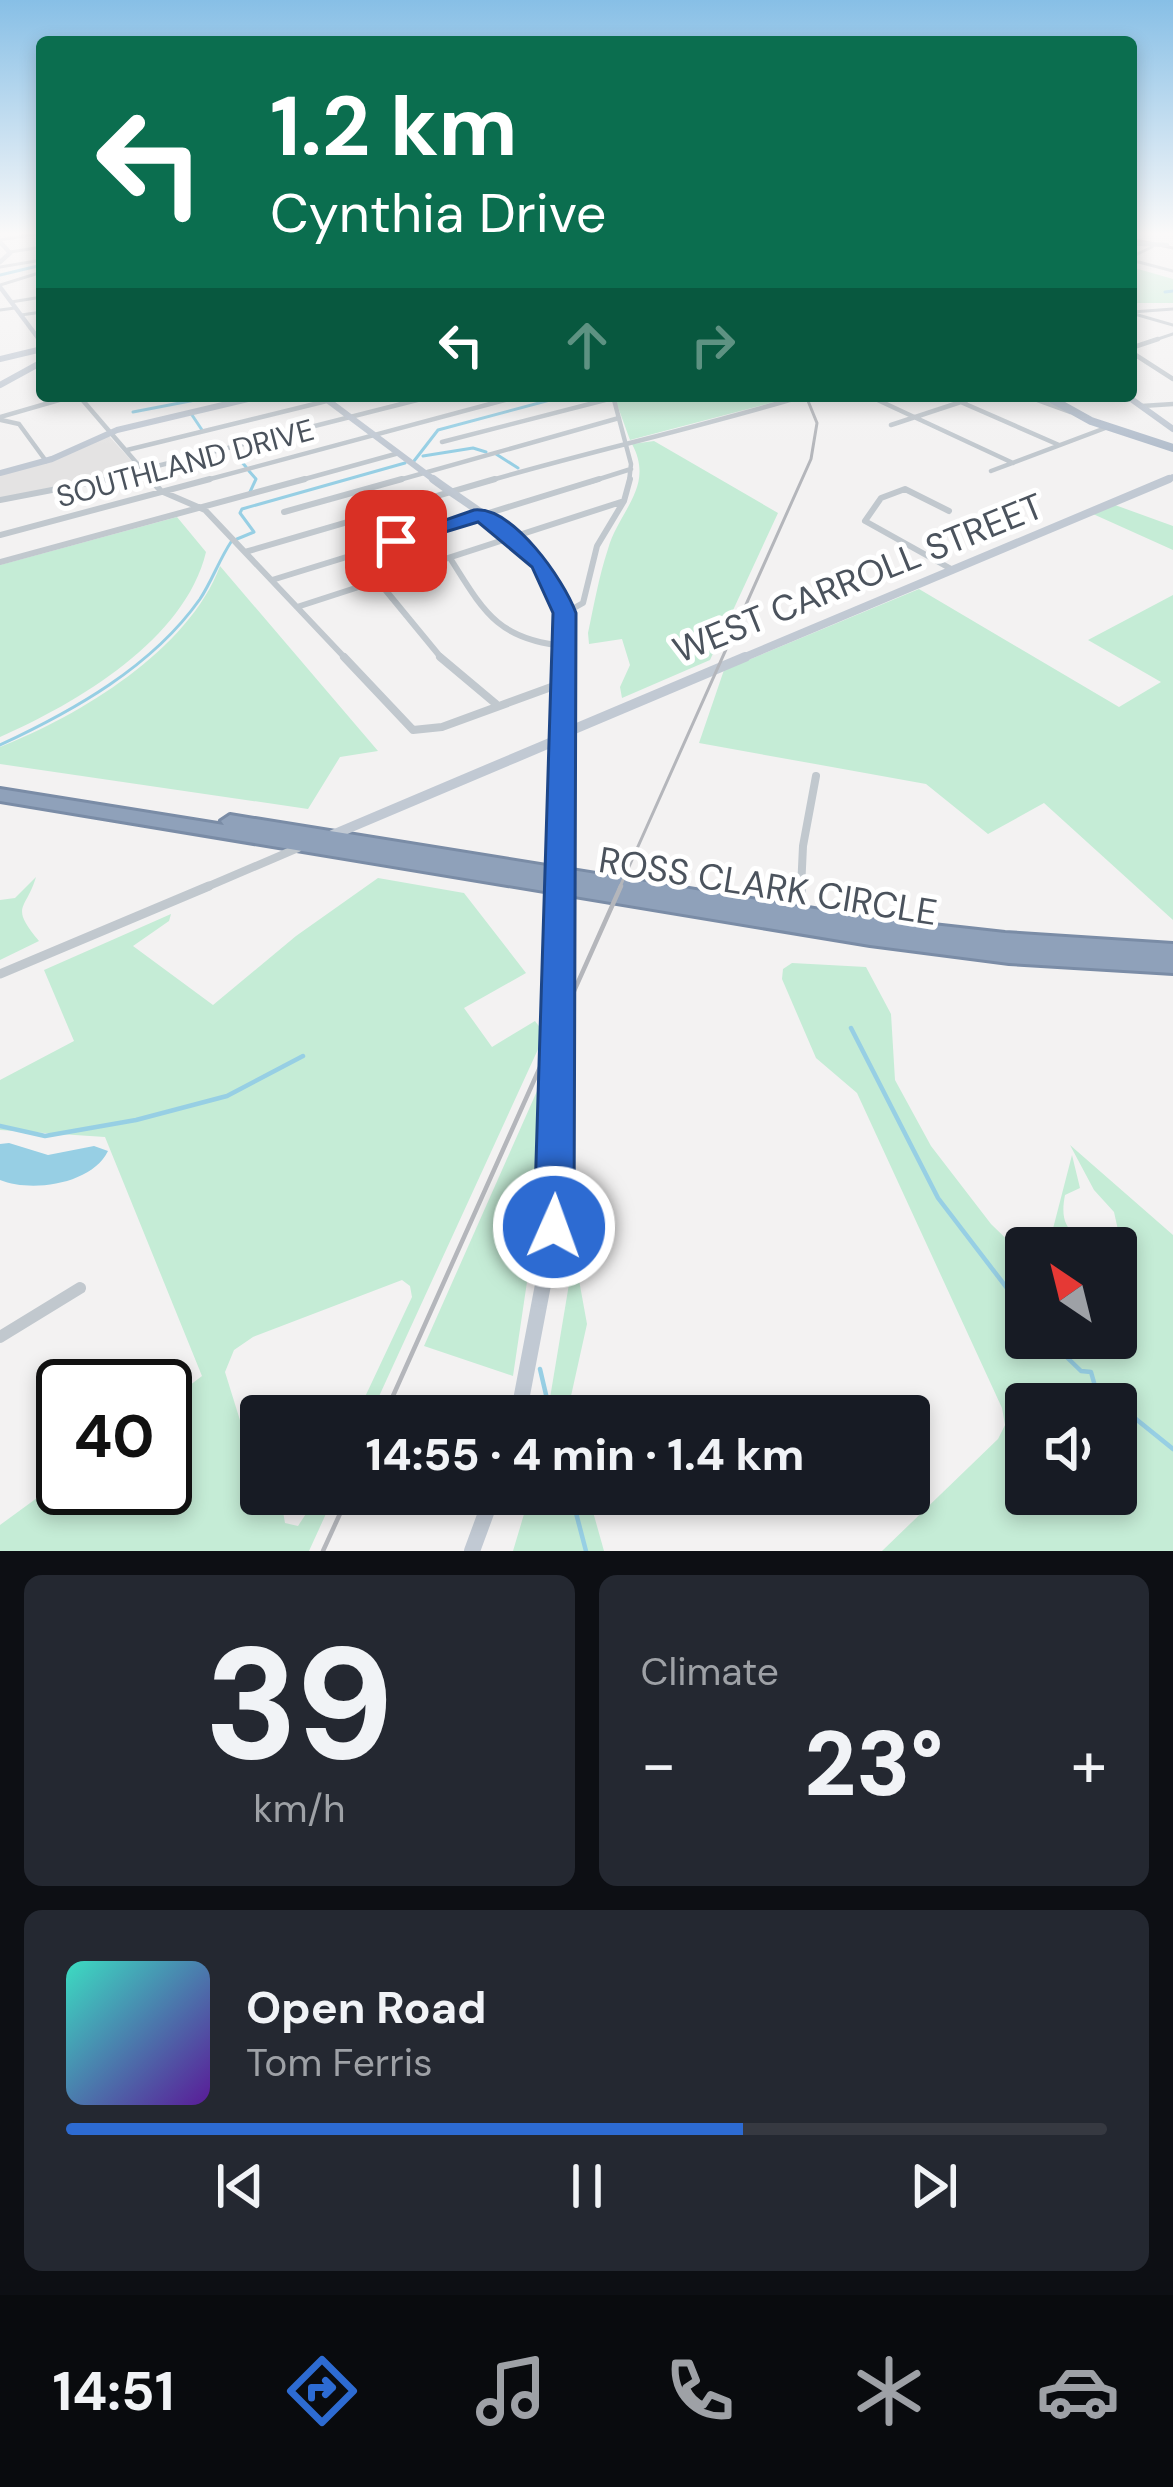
<!DOCTYPE html>
<meta charset="utf-8">
<style>
:root{--surface:#171b24;--page:#242831;--text:#f1f3f6;--muted:#9ea1a6;--line:#363941;--accent:#2d6bd2}
body{margin:0;font-family:"DM Sans",sans-serif;background:var(--page);color:var(--text);height:100vh;display:flex;flex-direction:column;font-size:45px;white-space:nowrap}
*{box-sizing:border-box;margin:0}
p{font-size:39px;color:var(--muted)}
.icon{flex:none;width:66px;height:66px;fill:none;stroke:currentColor;stroke-width:2;stroke-linecap:round;stroke-linejoin:round}
.map{position:relative;height:1551px;overflow:hidden}
.panel{display:flex;flex-direction:column;gap:24px;padding:24px;background:#0d0f14;flex:1}
.panel>*{flex:none}
.top-card{position:absolute;left:36px;top:36px;width:1101px;height:366px;border-radius:12px;box-shadow:0 6px 18px #0003;background:#0b6e4f;color:#fff;overflow:hidden}
.needle{width:78px;rotate:325deg}
.buttons{position:absolute;left:1005px;top:1227px;display:grid;gap:24px}
.buttons a{display:grid;place-items:center;width:132px;height:132px;border-radius:12px;background:var(--surface);box-shadow:0 6px 18px #0003;font-size:60px}
.speed{position:absolute;left:36px;top:1359px;display:flex;gap:24px;font-size:60px;font-weight:700;text-align:center}
.speed>*{display:grid;place-content:center;width:156px;height:156px;border-radius:50%;background:var(--surface);box-shadow:0 6px 18px #0003;line-height:1}
.speed .limit{border:6px solid #111;border-radius:18px;background:#fff;color:#111}
.pin{position:absolute;display:grid;place-items:center;width:102px;height:102px;color:#fff;margin:-51px;border-radius:24px;box-shadow:0 6px 18px #0006}
.me{position:absolute;width:132px;margin:-66px;rotate:2deg;stroke-linejoin:round;filter:drop-shadow(0 0 9px #0008)}
.turn{display:flex;align-items:center;gap:42px;height:252px;padding:0 36px;font-size:54px}
.turn .icon{width:156px;height:156px;stroke-width:2.5}
.turn b{display:block;font-size:84px;line-height:102px}
.lanes{display:flex;align-items:center;height:114px;padding:0 36px;background:#0003;justify-content:center;gap:60px;direction:ltr}
.lanes .off{opacity:.35}
.big{font-size:90px;font-weight:800;line-height:1.1}
.panel .card{flex:1;display:flex;flex-direction:column;justify-content:center;gap:18px;min-width:0;padding:0 42px;border-radius:18px;background:var(--page)}
.panel .dial{align-items:center;gap:0}
.dial b{font-size:156px;line-height:1}
.song{display:flex;align-items:center;gap:36px}
.cover{width:144px;height:144px;border-radius:18px;background:linear-gradient(135deg,hsl(170 70% 55%),hsl(270 70% 35%))}
.played{height:12px;border-radius:6px;background:linear-gradient(90deg,var(--accent) 65%,var(--line) 65%)}
.keys{display:flex;justify-content:space-around;direction:ltr}
.heat{display:flex;justify-content:space-between;align-items:center;font-size:66px;direction:ltr}
.panel .tiles{flex:1;display:grid;gap:24px;grid-template-columns:1fr 1fr}
.card:last-child{grid-column:span 2}
.trip{position:absolute;left:240px;top:1395px;width:690px;height:120px;border-radius:12px;background:var(--surface);box-shadow:0 6px 18px #0003;font-weight:800;line-height:120px;text-align:center}
.tabs{display:flex;height:192px;justify-content:space-around;align-items:center;background:#090b0e;color:var(--muted)}
.tabs .icon{width:84px;height:84px}
.tabs .selected{color:var(--accent)}
.tabs b{font-size:54px;color:var(--text)}
.map>svg:first-child{display:block}
.education{fill:#e4e3e3}
.green{fill:#c5ecd6;fill-rule:evenodd}
.water{fill:#97cfe4}
.lines{fill:none;stroke-linecap:round;stroke-linejoin:round}
.stream-far1{stroke:#97cfe4;stroke-width:3}
.stream{stroke:#97cfe4;stroke-width:4.5}
.highway-casing{stroke:#7a8ca6;stroke-width:6}
.street-far5{stroke:#c1c8ce;stroke-width:3}
.street-far4{stroke:#c1c8ce;stroke-width:4.5}
.street-far3{stroke:#c1c8ce;stroke-width:6}
.street-far2{stroke:#c1c8ce;stroke-width:8}
.street-far1{stroke:#c1c8ce;stroke-width:9}
.street{stroke:#c1c8ce;stroke-width:12}
.secondary-far5{stroke:#c1c9d3;stroke-width:4.5}
.secondary-far4{stroke:#c1c9d3;stroke-width:6}
.secondary-far3{stroke:#c1c9d3;stroke-width:8}
.secondary-far2{stroke:#c1c9d3;stroke-width:10}
.secondary-far1{stroke:#c1c9d3;stroke-width:14}
.secondary{stroke:#c1c9d3;stroke-width:16}
.primary{stroke:#b4bfcd;stroke-width:8}
.highway{fill:#8fa1ba;fill-rule:evenodd}
.rail-far1{stroke:#b4b6bb;stroke-width:3}
.rail{stroke:#b4b6bb;stroke-width:4.5}
.secondary-bridge{stroke:#c1c9d3;stroke-width:4.5}
.route{fill:#2d6bd2;stroke:#1d4688;stroke-width:3}
.labels{text-anchor:middle;dominant-baseline:central;stroke-width:10;stroke-linejoin:round;paint-order:stroke}
.far-street-label{font-size:30px;fill:#4b535d;stroke:#fff}
.street-label{font-size:36px;fill:#4b535d;stroke:#fff}
</style>
<div class="map">
<svg width="1173" height="1551" viewBox="0 0 1173 1551">
<rect width="100%" height="100%" fill="#f3f2f2"/>
<path class="education" d="M109,436L139,469L0,499V474Z"/>
<path class="green" d="M1131,267L1173,279V303H1131Z
M614,396H797L630,440Z
M654,441L778,513L710,660L622,698L620,687L630,665L622,639L589,644L588,633C594,605 599,576 608,549C619,510 655,487 632,444Z
M1115,505L1173,526V550L1093,514Z
M177,517L206,552C185,640 77,703 0,737V565Z
M220,566L378,751L340,757L308,809L0,764V747C79,716 189,650 220,566Z
M919,589L1119,707L1161,682L1088,640L1173,595V920L1044,803L988,834L926,784L699,743L724,670Z
M36,877C26,911 9,905 39,941L0,960V900L15,898Z
M378,878L464,893L526,973L464,1008L492,1047L535,1021L545,1034L370,1416H356L412,1297L410,1286L402,1280L253,1337L234,1350L225,1372L248,1446L261,1457V1494H280L285,1523L298,1526L319,1494H335L309,1551H0V1525L63,1479V1488H165V1404L202,1376L105,1137L0,1130V1080L74,1041L44,970L171,914L169,921L133,946L213,1005L296,936Z
M792,963L866,967L891,1014L895,1080L931,1146L991,1224L1026,1258V1338H1116V1248H1048L1072,1155L1080,1188L1065,1195C1058,1230 1074,1239 1107,1244L1118,1230L1114,1212L1094,1190L1070,1145L1173,1235V1551H882L998,1439L1005,1425L1002,1408L857,1093L816,1058L782,979L783,969ZM1026,1404H1116V1494H1026Z
M545,1073L538,1208L513,1376L424,1346Z
M577,1269L587,1324L571,1396L572,1416H547L571,1272Z
M530,1494H588L604,1551H513Z"/>
<path class="water" d="M9,1143L48,1155L94,1146L108,1151C92,1184 32,1193 0,1180V1144Z"/>
<g class="lines">
<path class="stream-far1" d="M0,275L42,265
M1165,292L1173,291
M133,412L216,396
M192,415L202,430
M496,454L518,468
M236,455L246,467
M423,456L473,448L486,452
M414,461L438,430L565,396
M249,471L256,479L250,492
M237,539L254,532L240,513L242,509L405,463
M0,745C73,711 152,667 200,599C212,581 219,560 231,542"/>
<path class="stream" d="M851,1028L938,1198L1026,1313
M0,1126L45,1136L136,1120L227,1096L303,1056
M1047,1338L1081,1371L1091,1372L1095,1386L1173,1449
M540,1369L551,1416
M571,1494L586,1551"/>
<defs>
<path id="highway" d="M0,789L224,825L221,821L230,815L870,918L1005,933L1173,944V973L1009,963L870,945L0,801Z"/>
</defs>
<use href="#highway" class="highway-casing"/>
<path class="street-far5" d="M0,240L42,233
M10,252L42,247
M1131,257L1152,247
M1131,260L1173,271
M0,267L42,260
M0,285L42,272
M11,302L42,297
M0,310L15,308
M1132,312L1173,309
M1131,313L1173,325
M21,315L42,312
M1149,342L1173,334"/>
<path class="street-far4" d="M1131,348L1158,339
M1131,352L1173,379
M79,396L153,482
M143,396H166
M613,396L631,464L629,482
M869,396L1013,463
M947,396L1059,445
M1026,396L1070,412
M1142,406L1173,404
M0,417L73,396
M1,420L19,424L46,461
M891,425L979,396
M442,442L613,398
M127,450L347,396
M991,471L1108,427
M94,482L433,396
M199,482L520,396
M294,482L399,453
M392,482L619,418
M485,482C591,451 697,428 803,396
M590,482L631,469"/>
<path class="street-far3" d="M150,479L161,491L205,510L347,660
M0,500L109,479
M949,511L905,489L881,498L865,521L953,570
M284,512L402,479
M0,535L210,479
M245,552L495,479
M450,558C484,612 498,640 566,646
M0,562L305,479
M272,580L599,479
M378,581L443,660
M297,607L624,501
M565,613L583,603L597,546L624,501L630,479"/>
<path class="street-far2" d="M344,657L413,730L442,727L565,682
M440,657L496,704
M202,889L298,848
M801,889L803,846L816,776"/>
<path class="street-far1" d="M801,886L803,917
M0,974L209,886"/>
<path class="street" d="M0,1337L80,1288"/>
<path class="secondary-far5" d="M0,242L10,253L0,262
M1131,243L1144,244
M0,287L41,342"/>
<path class="secondary-far4" d="M39,339L42,343
M0,359L42,349
M0,385L42,362
M322,396L437,482
M1127,396L1173,429
M0,473L52,459L117,430L261,396
M1162,482L1173,477"/>
<path class="secondary-far3" d="M433,479C478,513 553,551 565,612C568,627 564,645 564,660
M738,660L1169,479"/>
<path class="secondary-far2" d="M565,733L745,657
M330,836L564,737
M560,889L564,657"/>
<path class="secondary-far1" d="M555,1180L560,886"/>
<path class="secondary" d="M518,1416L554,1227L555,1177
M472,1551L493,1494"/>
<path class="primary" d="M1046,396L1091,421L1173,448"/>
<use href="#highway" class="highway"/>
<path class="rail-far1" d="M1131,239L1173,248
M619,889L811,459L817,423L806,396"/>
<path class="rail" d="M384,1416L621,886
M323,1551L349,1494"/>
<path class="secondary-bridge" d="M1144,244L1167,245"/>
</g>
<linearGradient id="sky" x2="0" y2="1"><stop stop-color="#87bfe6"/><stop offset="0.52" stop-color="#faf9f9"/><stop offset="1" stop-color="#faf9f9" stop-opacity="0"/></linearGradient>
<rect width="1173" height="448" fill="url(#sky)"/>
<path class="route" d="M474,510C513,506 564,580 576,613L574,1227L568,1241L554,1247L540,1241L534,1227L553,613L532,567L478,522L396,547L385,541Z"/>
<g class="labels">
<g class="far-street-label">
<text transform="translate(185 463) rotate(-15)">SOUTHLAND DRIVE</text>
</g>
<g class="street-label">
<text transform="translate(858 578) rotate(-22)">WEST CARROLL STREET</text>
<text transform="translate(768 886) rotate(9)">ROSS CLARK CIRCLE</text>
</g>
</g>
</svg>
<div class="buttons">
<a><svg class="needle" viewBox="-14 -14 28 28"><path d="M0-13l5 13h-10z" fill="#e53935"/><path d="M0 13l5-13h-10z" fill="#9ea1a6"/></svg></a>
<a><svg class="icon" aria-label="sound" viewBox="0 0 24 24"><path d="M4 9h4l5-4v14l-5-4H4zM17 9q2 3 0 6"/></svg></a>
</div>
<div class="speed"><div class="limit">40</div></div>
<div class="pin" style="left:396px;top:541px;background:#d93025"><svg class="icon" aria-label="arrive" viewBox="0 0 24 24"><path d="M6 21V4h12l-3 4 3 4H6"/></svg></div>
<svg class="me" style="left:554px;top:1227px" viewBox="-20 -20 40 40"><circle r="17" fill="#2d6bd2" stroke="#fff" stroke-width="3"/><path d="M0-11L8 9 0 5-8 9z" fill="#fff"/></svg>
<div class="trip">14:55 · 4 min · 1.4 km</div>
<div class="top-card">
<div class="turn"><svg class="icon" aria-label="left" viewBox="0 0 24 24"><path d="M17 20v-9H6M10 6l-5 5 5 5"/></svg><div><b>1.2 km</b>Cynthia Drive</div></div>
<div class="lanes"><svg class="icon" aria-label="left" viewBox="0 0 24 24"><path d="M17 20v-9H6M10 6l-5 5 5 5"/></svg><svg class="icon off" aria-label="ahead" viewBox="0 0 24 24"><path d="M12 20V5M6 11l6-6 6 6"/></svg><svg class="icon off" aria-label="right" viewBox="0 0 24 24"><path d="M7 20v-9h11M14 6l5 5-5 5"/></svg></div>
</div>
</div>
<section class="panel">
<div class="tiles">
<div class="card dial"><b>39</b><p>km/h</p></div>
<div class="card"><p>Climate</p>
<div class="heat"><a>−</a><b class="big">23°</b><a>+</a></div>
</div>
<div class="card">
<div class="song"><i class="cover"></i><div><b>Open Road</b><p>Tom Ferris</p></div></div>
<div class="played"></div>
<div class="keys"><svg class="icon" aria-label="previous" viewBox="0 0 24 24"><path d="M18 5L8 12l10 7zM5 5v14"/></svg><svg class="icon" aria-label="pause" viewBox="0 0 24 24"><path d="M8 5v14M16 5v14"/></svg><svg class="icon" aria-label="next" viewBox="0 0 24 24"><path d="M6 5l10 7-10 7zM19 5v14"/></svg></div>
</div>
</div>
</section>
<nav class="tabs">
<b>14:51</b>
<svg class="icon selected" aria-label="directions" viewBox="0 0 24 24"><path d="M12 3l9 9-9 9-9-9zM9 14v-3h6M13 9l2 2-2 2"/></svg>
<svg class="icon" aria-label="music" viewBox="0 0 24 24"><path d="M9 18V5l10-2v13"/><circle cx="6" cy="18" r="3"/><circle cx="16" cy="16" r="3"/></svg>
<svg class="icon" aria-label="phone" viewBox="0 0 24 24"><path d="M5 4h4l2 5-3 2q2 4 5 5l2-3 5 2v4C11 20 4 13 5 4z"/></svg>
<svg class="icon" aria-label="climate" viewBox="0 0 24 24"><path d="M12 3v18M4 7l16 10M4 17L20 7"/></svg>
<svg class="icon" aria-label="car" viewBox="0 0 24 24"><path d="M5 17H2v-5l4-1 3-4h7l3 4 3 1v5h-3M9 17h6M6 11h13"/><circle cx="7" cy="17" r="2"/><circle cx="17" cy="17" r="2"/></svg>
</nav>
